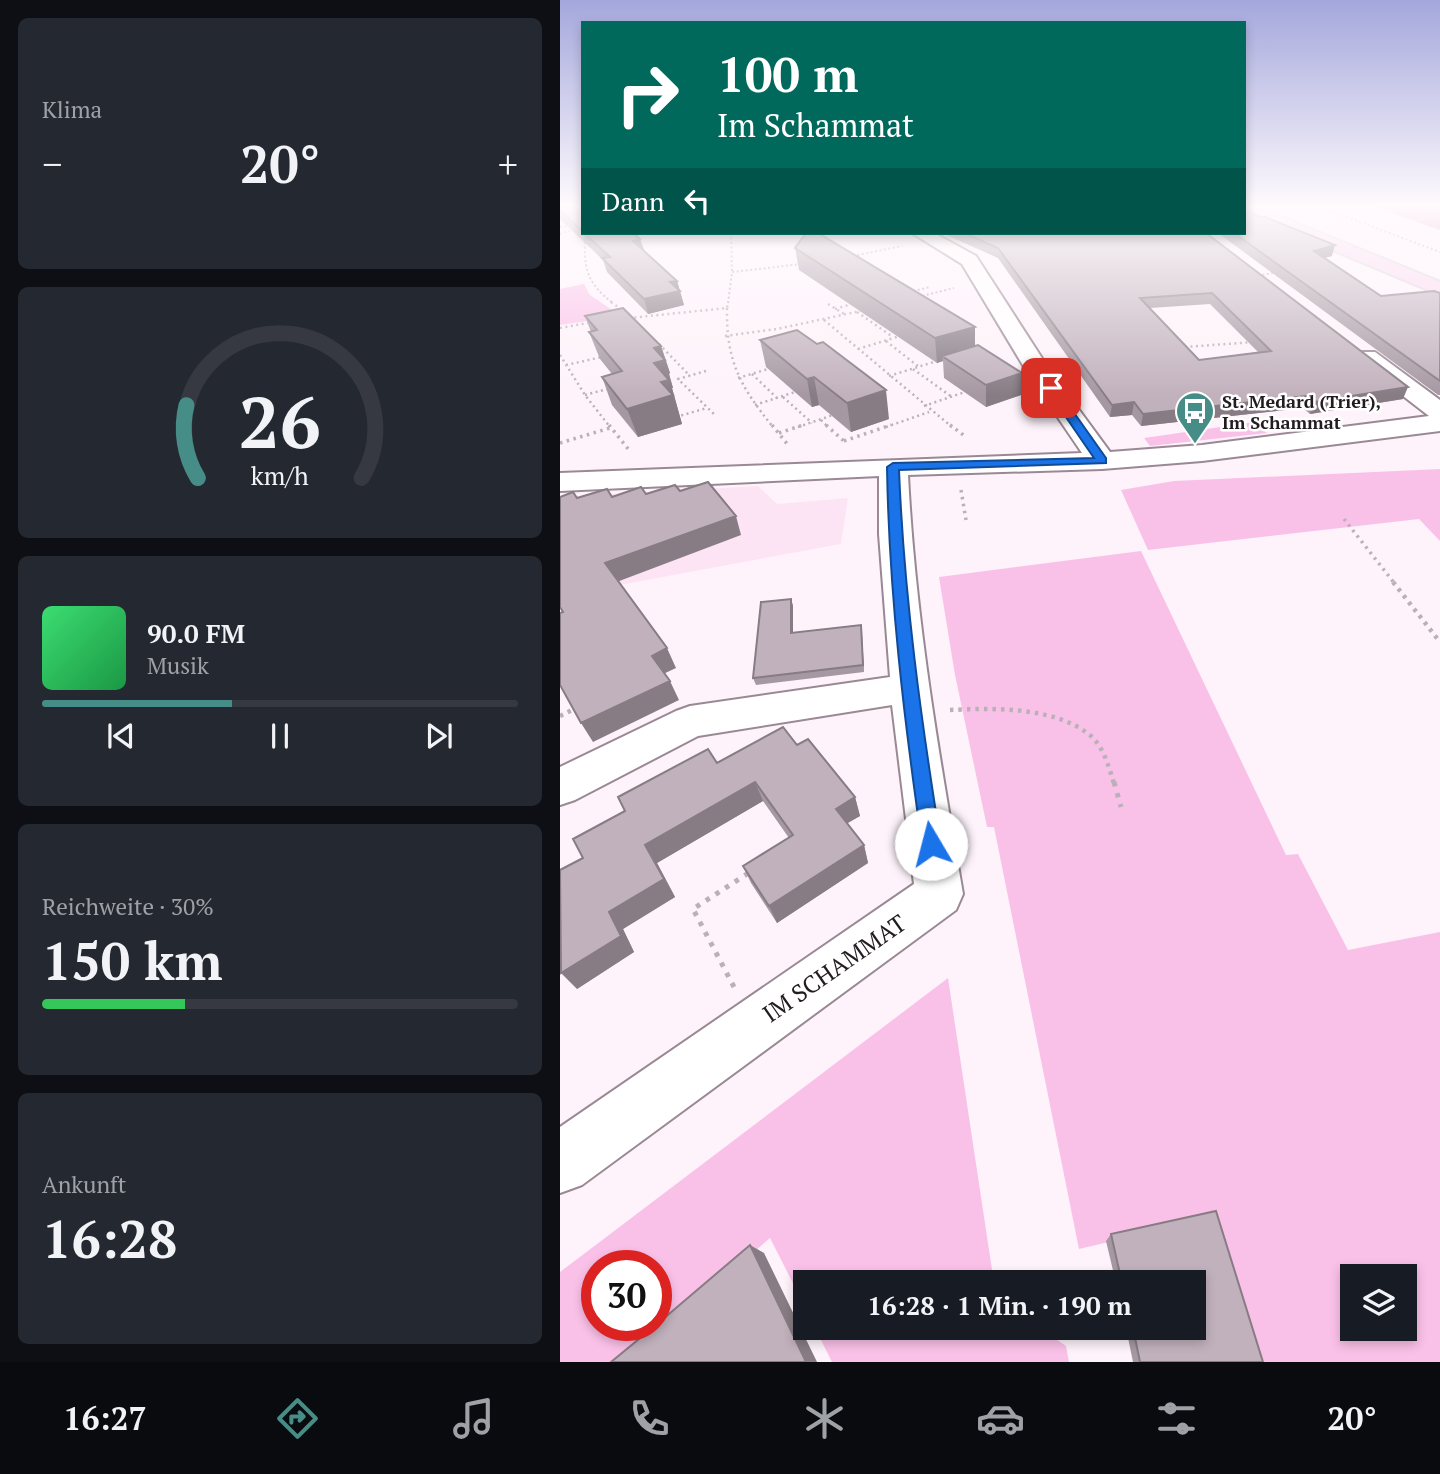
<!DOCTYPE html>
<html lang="de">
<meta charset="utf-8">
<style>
:root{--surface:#171b24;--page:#242831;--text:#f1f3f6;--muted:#9ea1a6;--line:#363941;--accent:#468d87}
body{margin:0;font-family:"PT Serif",serif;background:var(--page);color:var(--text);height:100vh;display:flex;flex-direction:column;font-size:26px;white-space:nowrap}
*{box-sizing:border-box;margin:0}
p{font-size:23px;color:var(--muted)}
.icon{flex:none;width:38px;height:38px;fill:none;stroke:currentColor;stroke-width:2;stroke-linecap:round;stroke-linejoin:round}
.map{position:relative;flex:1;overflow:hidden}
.sheet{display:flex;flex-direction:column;gap:18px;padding:18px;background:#0d0f14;width:560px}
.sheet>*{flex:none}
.banner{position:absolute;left:21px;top:21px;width:665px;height:214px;border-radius:0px;box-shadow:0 4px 10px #0003;background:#00695c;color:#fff;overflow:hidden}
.fabs{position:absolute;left:780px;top:1264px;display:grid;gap:14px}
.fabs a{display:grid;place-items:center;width:77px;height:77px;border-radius:0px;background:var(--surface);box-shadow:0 4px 10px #0003;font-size:35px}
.speed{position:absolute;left:21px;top:1250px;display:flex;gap:14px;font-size:35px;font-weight:700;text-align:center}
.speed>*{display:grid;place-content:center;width:91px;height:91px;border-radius:50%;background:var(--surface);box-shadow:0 4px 10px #0003;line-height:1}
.speed .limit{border:10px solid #d22;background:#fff;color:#111}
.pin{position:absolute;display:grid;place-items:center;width:60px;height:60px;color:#fff;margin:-30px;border-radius:14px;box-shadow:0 4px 10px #0006}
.me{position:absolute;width:77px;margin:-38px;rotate:352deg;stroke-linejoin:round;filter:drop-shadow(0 0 5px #0008)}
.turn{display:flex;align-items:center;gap:24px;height:147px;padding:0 21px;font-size:32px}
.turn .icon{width:91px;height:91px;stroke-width:2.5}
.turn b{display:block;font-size:49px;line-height:60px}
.then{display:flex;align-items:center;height:66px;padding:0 21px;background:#0003;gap:14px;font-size:26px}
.big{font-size:52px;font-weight:800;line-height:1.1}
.sheet .widget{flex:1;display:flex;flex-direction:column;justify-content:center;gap:10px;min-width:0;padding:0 24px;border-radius:10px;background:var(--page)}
.sheet .dial{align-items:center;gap:0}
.dial svg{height:182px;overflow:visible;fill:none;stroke:var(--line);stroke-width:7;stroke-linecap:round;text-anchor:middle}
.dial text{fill:var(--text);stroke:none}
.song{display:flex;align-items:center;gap:21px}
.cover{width:84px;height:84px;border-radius:10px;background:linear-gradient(135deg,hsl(140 70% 55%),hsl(140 70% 35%))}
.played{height:7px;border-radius:4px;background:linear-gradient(90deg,var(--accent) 40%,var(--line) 40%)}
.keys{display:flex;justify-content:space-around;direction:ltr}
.heat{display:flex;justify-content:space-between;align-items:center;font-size:38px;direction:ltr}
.charge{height:10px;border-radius:5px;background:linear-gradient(90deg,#34c759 30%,var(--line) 0)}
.trip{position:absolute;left:233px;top:1270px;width:413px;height:70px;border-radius:0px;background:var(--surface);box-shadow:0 4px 10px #0003;font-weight:800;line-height:70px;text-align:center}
.tab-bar{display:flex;height:112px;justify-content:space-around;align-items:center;background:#090b0e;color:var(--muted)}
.tab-bar .icon{width:49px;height:49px}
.tab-bar .current{color:var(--accent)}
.tab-bar b{font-size:32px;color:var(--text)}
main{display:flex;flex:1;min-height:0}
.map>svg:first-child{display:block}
.built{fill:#fde4f5}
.green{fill:#fac1e8;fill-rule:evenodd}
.water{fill:#df93c9}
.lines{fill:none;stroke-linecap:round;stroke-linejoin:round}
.street-casing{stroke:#9a8994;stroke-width:4}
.primary-casing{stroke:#d7d6d7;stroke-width:4}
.path-far4{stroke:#bab1b8;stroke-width:2;stroke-dasharray:2 2.5;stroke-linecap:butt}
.path-far3{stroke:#bab1b8;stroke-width:2.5;stroke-dasharray:2 3.5;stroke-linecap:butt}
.path-far2{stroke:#bab1b8;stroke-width:3.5;stroke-dasharray:2.5 4.5;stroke-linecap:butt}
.path-far1{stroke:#bab1b8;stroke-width:4.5;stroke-dasharray:3.5 5;stroke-linecap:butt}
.path{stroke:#bab1b8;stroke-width:5;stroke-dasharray:4.5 7;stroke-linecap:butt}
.street{fill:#fff;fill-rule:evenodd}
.primary{fill:#fad7ef;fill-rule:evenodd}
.wall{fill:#a698a2;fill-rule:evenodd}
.shaded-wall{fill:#877c84}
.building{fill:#c1b1bc;stroke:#877c84;stroke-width:2;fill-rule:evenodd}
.route{fill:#1a73e8;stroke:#114b97;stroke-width:2}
.labels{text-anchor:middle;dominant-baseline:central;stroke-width:5;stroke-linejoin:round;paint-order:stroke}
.far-poi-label{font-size:18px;font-weight:bold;fill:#221c20;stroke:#fff;text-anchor:start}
.near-street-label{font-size:24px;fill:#221c20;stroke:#fff}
</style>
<main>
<section class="sheet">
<div class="widget"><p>Klima</p>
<div class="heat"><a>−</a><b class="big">20°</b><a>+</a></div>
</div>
<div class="widget dial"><svg viewBox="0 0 100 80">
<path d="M14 69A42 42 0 1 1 86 69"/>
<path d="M14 69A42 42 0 0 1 9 37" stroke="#468d87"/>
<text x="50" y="56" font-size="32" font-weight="700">26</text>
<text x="50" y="72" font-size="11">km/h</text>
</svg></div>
<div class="widget">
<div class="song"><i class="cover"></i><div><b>90.0 FM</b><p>Musik</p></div></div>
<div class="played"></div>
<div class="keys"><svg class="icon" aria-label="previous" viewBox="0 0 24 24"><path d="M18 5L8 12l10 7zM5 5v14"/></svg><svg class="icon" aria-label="pause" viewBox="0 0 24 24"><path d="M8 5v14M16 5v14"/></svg><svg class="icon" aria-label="next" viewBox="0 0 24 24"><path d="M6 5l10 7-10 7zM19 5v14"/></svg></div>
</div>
<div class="widget"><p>Reichweite · 30%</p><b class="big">150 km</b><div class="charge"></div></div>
<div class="widget"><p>Ankunft</p><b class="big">16:28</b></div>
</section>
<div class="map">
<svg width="880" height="1362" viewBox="0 0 880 1362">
<rect width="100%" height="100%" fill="#fef3fb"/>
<path class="built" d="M198,486L217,504L288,498L281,544L0,596V497Z"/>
<path class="green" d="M24,284L30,295L61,316L0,325V289Z
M695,422L707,433L590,446L584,438Z
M880,469V541L859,519L588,550L561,490L614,481Z
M581,551L726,855L738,854L788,950L880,932V1362H689L647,1219L519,1249L434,827H427L395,675L379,577ZM793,1276H845V1328H793Z
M388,978L434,1283H245V1307L210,1238L66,1362H0V1272ZM37,1265H96V1325H37Z
M255,1328H480L506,1346L509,1362H272Z"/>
<path class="water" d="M812,206H880V230Z"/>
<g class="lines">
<defs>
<path id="street" d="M352,233H374L416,256L489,369L550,452L642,445L869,416L799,362L795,357L799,352H815L880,400V431L642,461L542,469L348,475C355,616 379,755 403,894L396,910L22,1185L0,1193V1127L354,884L332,705L138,736L15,800L0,805V767L116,711L130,706L330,677L319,534V476L0,491V473L522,453L467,372L402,264Z"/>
<path id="primary" d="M684,206H695L880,282V295L684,213Z"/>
</defs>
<use href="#street" class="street-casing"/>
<use href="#primary" class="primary-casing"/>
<path class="path-far4" d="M757,206L880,252
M0,227L13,226
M25,233C24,267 25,282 53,303
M171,233L172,272
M0,234L23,226
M293,256L342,246
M698,276L717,272
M349,292L370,287
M358,297L394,288
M168,303L172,272L242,264"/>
<path class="path-far3" d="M51,302L65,312
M268,304L284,314
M167,308C166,361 180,386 213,427
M275,309L295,303
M297,312L333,337
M69,318L167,308L168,302
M264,320L392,427
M0,328L33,322
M165,336L217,329L305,310
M326,341L359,367
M99,344L130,376
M625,347L694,342
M298,349L343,335
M0,355L25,395L50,427
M6,365L42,357
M353,369L392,397
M146,371L118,379L155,415
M192,374L217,398
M329,376L377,361
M178,378L208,369
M25,395L51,388
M223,397L252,423
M195,405L241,390
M364,406L405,392
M116,417L147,408
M261,420L268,427
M238,427L276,414
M326,427L369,412"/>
<path class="path-far2" d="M49,425L69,450
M212,425L228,445
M266,425L285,442
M390,425L406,437
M219,433L243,425
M284,441L331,425
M0,443L50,428
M401,490L406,520
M784,519L835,584"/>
<path class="path-far1" d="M833,582L880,642
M390,710C433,708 495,706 531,736C544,748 549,767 554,784
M0,716L18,707"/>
<path class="path" d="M554,782L561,807
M174,987L133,909L190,872"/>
<use href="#street" class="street"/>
<use href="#primary" class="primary"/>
</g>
<path class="wall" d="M0,206H23V233H77L78,237L80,239L84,251L117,281L124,305L88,314L47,272L43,260L0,219Z
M382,233H646L843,399L750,414L743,408L581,426L572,415L550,417L438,258ZM650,304L698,352L639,360L590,308Z
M658,233H684L772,256L764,258L821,296L880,293V395H878Z
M235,248L415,327V346L462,373L461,395L426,407L384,378L383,361L377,363L239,270Z
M25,316L101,346L110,373L109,374L113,388H112L122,424L78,437L52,405L42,377L52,374L40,359L29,332H31Z
M200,340L329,419L291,432L259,405L252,407L206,367Z
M231,599L233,606V633L301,625L304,672L196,685L193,678Z
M237,745L295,797L300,816L287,823L304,845L308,863L217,923L191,883L183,866L229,838L203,801L97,863L115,897L63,929L74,952L17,989L23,858L157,763Z
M656,1211L703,1362H573L566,1328H634V1283H556L546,1241L551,1234Z"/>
<path class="shaded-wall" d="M71,233H77L79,239H80L85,252L77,254Z
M775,245L772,256L751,261L754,251Z
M117,281L124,305L88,314L84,299L110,282Z
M415,327V351L382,356L383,361L377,363L375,338Z
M101,346L110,373L109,374L113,388H112L122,424L78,437L67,409L94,363V348Z
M462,373L461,395L426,407V385Z
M254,377L259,405L252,407L247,379Z
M848,387L843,399L750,414L754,402Z
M326,390L329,419L291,432L287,403Z
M747,396L743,408L581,426L583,414Z
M574,402L572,415L550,417L552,405Z
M176,516L181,535L54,583L45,563Z
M231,599L233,606V641L231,633Z
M301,625L302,632L304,672L303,665Z
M107,648L116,668L101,675L92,656Z
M110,681L119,700L33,742L21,723Z
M195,782L203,801L97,863L115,897L63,929L74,952L17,989L1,973L49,912L85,845Z
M295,797L300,816L281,827L276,809Z
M304,845L308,863L217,923L209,906Z
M190,1245L204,1253L257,1362H246Z"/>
<path class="building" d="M0,206H23V232L0,210Z
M684,210L700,217H705L775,245L754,251L821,296L874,291L880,293V381L674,233H684Z
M24,233H73L80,239L73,241L117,281L110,282L120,291L84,299L42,258L50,257Z
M246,233H258L415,327L375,338L235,248Z
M404,233H646L848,387L754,402L747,396L583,414L574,402L552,405L438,248ZM652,293L711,351L639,360L580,298Z
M63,308L101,346L94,348L105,360L94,363L109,380L101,382L113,395L67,409L42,377L62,371L29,332L37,330L25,316Z
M237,330L257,344L263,342L326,390L287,403L254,377L247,379L200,340Z
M418,345L462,373L426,385L382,356Z
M148,482L176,516L45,563L107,648L92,656L110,681L21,723L0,685V613L3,612L0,607V497L13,492L17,498L47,489L52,497L81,487L86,494L115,485L120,491Z
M231,599V633L301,625L303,665L193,678L201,602Z
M223,727L237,745L248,739L295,797L276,809L304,845L209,906L183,866L233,835L195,782L85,845L104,879L49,912L61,936L1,973L0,870L23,858L13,839L65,811L58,797L148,749L157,763Z
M656,1211L703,1362H580L573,1328H634V1283H562L551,1234Z
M190,1245L246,1362H51L96,1325Z"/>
<linearGradient id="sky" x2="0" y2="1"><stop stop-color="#a4a7dc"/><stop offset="0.52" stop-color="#fffafd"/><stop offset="1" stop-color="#fffafd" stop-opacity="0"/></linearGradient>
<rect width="880" height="396" fill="url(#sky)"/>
<path class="route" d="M491,385L495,386L546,458V463L339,470C344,596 361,720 381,844L378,850L371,853L364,850L362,844C344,719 329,593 327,467L333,463L534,458L486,388Z"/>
<defs>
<symbol id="bus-pin" viewBox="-11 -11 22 30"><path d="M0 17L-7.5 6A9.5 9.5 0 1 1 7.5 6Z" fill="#468d87" stroke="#fff"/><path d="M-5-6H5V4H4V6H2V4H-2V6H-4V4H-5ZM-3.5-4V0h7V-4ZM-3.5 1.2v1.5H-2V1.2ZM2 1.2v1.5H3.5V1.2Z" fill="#fff"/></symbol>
</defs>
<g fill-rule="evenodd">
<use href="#bus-pin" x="613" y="389" width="44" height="60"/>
</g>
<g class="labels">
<g class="far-poi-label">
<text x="662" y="401">St. Medard (Trier),<tspan x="662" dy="21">Im Schammat</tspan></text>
</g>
<g class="near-street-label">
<text transform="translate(274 968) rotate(-35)">IM SCHAMMAT</text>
</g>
</g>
</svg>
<div class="fabs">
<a><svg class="icon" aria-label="layers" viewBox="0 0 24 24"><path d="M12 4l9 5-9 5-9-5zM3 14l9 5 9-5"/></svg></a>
</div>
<div class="speed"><div class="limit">30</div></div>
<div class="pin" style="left:491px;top:388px;background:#d93025"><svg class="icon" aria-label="arrive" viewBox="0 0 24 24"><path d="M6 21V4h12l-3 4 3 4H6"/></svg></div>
<svg class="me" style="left:371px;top:844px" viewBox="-20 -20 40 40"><circle r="19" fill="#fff"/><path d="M0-13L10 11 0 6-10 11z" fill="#1a73e8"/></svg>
<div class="trip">16:28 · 1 Min. · 190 m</div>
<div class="banner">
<div class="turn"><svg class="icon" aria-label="right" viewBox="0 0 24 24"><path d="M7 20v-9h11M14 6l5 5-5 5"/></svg><div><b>100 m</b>Im Schammat</div></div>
<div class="then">Dann<svg class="icon" aria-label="left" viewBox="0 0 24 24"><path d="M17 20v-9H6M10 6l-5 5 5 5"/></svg></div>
</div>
</div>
</main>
<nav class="tab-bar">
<b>16:27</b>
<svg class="icon current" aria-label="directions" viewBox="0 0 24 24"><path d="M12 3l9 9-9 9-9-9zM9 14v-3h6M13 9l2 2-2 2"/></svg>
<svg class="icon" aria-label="music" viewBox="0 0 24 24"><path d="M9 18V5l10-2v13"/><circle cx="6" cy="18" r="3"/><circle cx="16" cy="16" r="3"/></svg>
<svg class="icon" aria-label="phone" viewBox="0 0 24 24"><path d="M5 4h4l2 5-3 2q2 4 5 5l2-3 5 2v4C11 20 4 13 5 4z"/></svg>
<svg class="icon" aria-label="climate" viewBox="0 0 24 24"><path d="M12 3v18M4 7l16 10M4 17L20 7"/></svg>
<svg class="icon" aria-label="car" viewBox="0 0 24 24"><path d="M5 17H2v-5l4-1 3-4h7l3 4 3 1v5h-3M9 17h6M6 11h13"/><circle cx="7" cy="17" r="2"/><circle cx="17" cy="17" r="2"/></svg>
<svg class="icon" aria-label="filters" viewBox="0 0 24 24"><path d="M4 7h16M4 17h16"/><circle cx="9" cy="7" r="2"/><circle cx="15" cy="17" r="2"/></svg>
<b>20°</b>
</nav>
